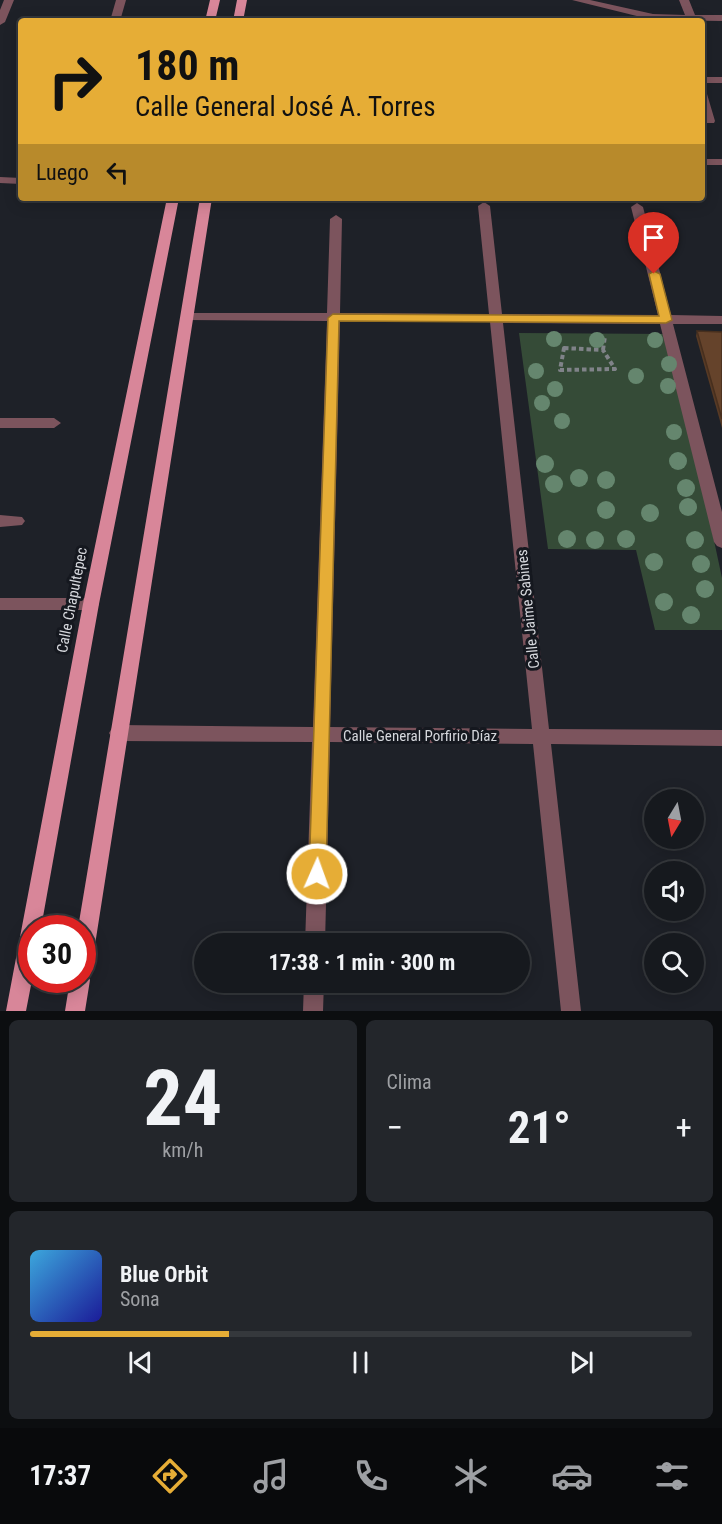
<!DOCTYPE html>
<html lang="es">
<meta charset="utf-8">
<style>
:root{--surface:#16191e;--page:#23262b;--text:#f1f3f6;--muted:#9ea0a4;--line:#35383c;--accent:#e6ad36}
body{margin:0;font-family:"Roboto Condensed",sans-serif;background:var(--page);color:var(--text);height:100vh;display:flex;flex-direction:column;font-size:22px;white-space:nowrap}
*{box-sizing:border-box;margin:0}
p{font-size:20px;color:var(--muted)}
.icon{flex:none;width:33px;height:33px;fill:none;stroke:currentColor;stroke-width:2;stroke-linecap:round;stroke-linejoin:round}
.map{position:relative;height:1011px;overflow:hidden}
.side{display:flex;flex-direction:column;gap:9px;padding:9px;background:#0c0e10;flex:1}
.side>*{flex:none}
.hud{position:absolute;left:18px;top:18px;width:687px;height:183px;border-radius:6px;box-shadow:0 3px 15px #0003,0 0 0 2px var(--line);background:#e6ad36;color:#111;overflow:hidden}
.needle{width:39px;rotate:190deg}
.controls{position:absolute;left:644px;top:789px;display:grid;gap:12px}
.controls a{display:grid;place-items:center;width:60px;height:60px;border-radius:50%;background:var(--surface);box-shadow:0 3px 15px #0003,0 0 0 2px var(--line);font-size:30px}
.speed{position:absolute;left:18px;top:915px;display:flex;gap:12px;font-size:30px;font-weight:700;text-align:center}
.speed>*{display:grid;place-content:center;width:78px;height:78px;border-radius:50%;background:var(--surface);box-shadow:0 3px 15px #0003,0 0 0 2px var(--line);line-height:1}
.speed .limit{border:9px solid #d22;background:#fff;color:#111}
.pin{position:absolute;display:grid;place-items:center;width:51px;height:51px;color:#fff;margin:-62px -26px;border-radius:50% 50% 50% 0;rotate:-45deg;box-shadow:0 0 6px #0007}
.pin .icon{rotate:45deg}
.me{position:absolute;width:66px;margin:-33px;rotate:2deg;stroke-linejoin:round;filter:drop-shadow(0 0 4px #0008)}
.turn{display:flex;align-items:center;gap:21px;height:126px;padding:0 18px;font-size:27px}
.turn .icon{width:78px;height:78px;stroke-width:2.5}
.turn b{display:block;font-size:42px;line-height:51px}
.then{display:flex;align-items:center;height:57px;padding:0 18px;background:#0003;gap:12px;font-size:22px}
.big{font-size:45px;font-weight:700;line-height:1.1}
.side .widget{flex:1;display:flex;flex-direction:column;justify-content:center;gap:9px;min-width:0;padding:0 21px;border-radius:9px;background:var(--page)}
.side .dial{align-items:center;gap:0}
.dial b{font-size:78px;line-height:1}
.song{display:flex;align-items:center;gap:18px}
.cover{width:72px;height:72px;border-radius:9px;background:linear-gradient(135deg,hsl(200 70% 55%),hsl(240 70% 35%))}
.played{height:6px;border-radius:3px;background:linear-gradient(90deg,var(--accent) 30%,var(--line) 30%)}
.keys{display:flex;justify-content:space-around;direction:ltr}
.heat{display:flex;justify-content:space-between;align-items:center;font-size:33px;direction:ltr}
.side .tiles{flex:1;display:grid;gap:9px;grid-template-columns:1fr 1fr}
.widget:last-child{grid-column:span 2}
.trip{position:absolute;left:194px;top:933px;width:336px;height:60px;border-radius:30px;background:var(--surface);box-shadow:0 3px 15px #0003,0 0 0 2px var(--line);font-weight:700;line-height:60px;text-align:center}
.dock{display:flex;height:96px;justify-content:space-around;align-items:center;background:#090a0c;color:var(--muted)}
.dock .icon{width:42px;height:42px}
.dock .active{color:var(--accent)}
.dock b{font-size:27px;color:var(--text)}
.map>svg:first-child{display:block}
.green{fill:#354b37}
.lines{fill:none;stroke-linecap:round;stroke-linejoin:round}
.path{stroke:#808389;stroke-width:4;stroke-dasharray:4.5 3;stroke-linecap:butt}
.minor{fill:#7c545d;fill-rule:evenodd}
.major{fill:#d88699;fill-rule:evenodd}
.tree{fill:#65866e}
.wall{fill:#573a25}
.building{fill:#65432b;stroke:#472f1e;stroke-width:1.5}
.route{fill:#e6ad36;stroke:#967023;stroke-width:1.5}
.labels{text-anchor:middle;dominant-baseline:central;stroke-width:6;stroke-linejoin:round;paint-order:stroke}
.street-label{font-size:15px;fill:#d6d8dd;stroke:#15181f}
</style>
<div class="map">
<svg width="722" height="1011" viewBox="0 0 722 1011">
<rect width="100%" height="100%" fill="#1e2128"/>
<path class="green" d="M519,333L670,334L722,578V630H655L636,550L548,549Z"/>
<g class="lines">
<path class="path" d="M564,348L603,350L615,369L560,370Z
M603,350L605,336"/>
<path class="minor" d="M4,0H14L5,22L0,25V10Z
M116,0H126L120,21H110Z
M572,0H590L653,14L685,15L679,0H689L695,15H722V21L653,20Z
M702,77H722V83H702Z
M702,91L707,94L715,121L714,123H706C701,113 702,102 702,91Z
M702,159H722V165H702Z
M0,177L21,178V184L0,183Z
M484,202L490,206L502,314L658,315L631,207L637,203L643,207L671,315L722,316V324H673L722,512V548L717,546L714,542L660,324L503,323L549,729L722,730V746L551,744L581,1011H561L533,744L330,742L325,944H305L312,742L118,741L112,738L109,733L112,728L118,725L313,727L327,321L187,320L181,316L182,313H327L330,219L336,215L342,219L340,313L489,314L478,206ZM340,321L490,322L532,729L330,727Z
M0,418H54L61,423L54,428H0Z
M0,515L22,517L25,521L22,525L0,527Z
M0,598H91L97,599L99,604L97,609L91,610H0Z
M304,982H324L323,1011H303Z"/>
<path class="major" d="M210,0H220L215,21H205Z
M237,0H247L243,21H233Z
M167,198H179L99,604L41,928H32V980L26,1011H6L83,604Z
M200,198H212L92,964L86,972L90,980L85,1011H65L70,980H82V928H78Z"/>
</g>
<g class="tree">
<circle cx="554" cy="339" r="8"/>
<circle cx="597" cy="340" r="8"/>
<circle cx="655" cy="340" r="8"/>
<circle cx="669" cy="364" r="8"/>
<circle cx="536" cy="371" r="8"/>
<circle cx="636" cy="376" r="8"/>
<circle cx="668" cy="386" r="8"/>
<circle cx="555" cy="389" r="8"/>
<circle cx="542" cy="403" r="8"/>
<circle cx="562" cy="421" r="8"/>
<circle cx="674" cy="432" r="8"/>
<circle cx="678" cy="461" r="9"/>
<circle cx="545" cy="464" r="9"/>
<circle cx="579" cy="478" r="9"/>
<circle cx="606" cy="480" r="9"/>
<circle cx="554" cy="484" r="9"/>
<circle cx="686" cy="488" r="9"/>
<circle cx="688" cy="507" r="9"/>
<circle cx="606" cy="510" r="9"/>
<circle cx="650" cy="513" r="9"/>
<circle cx="567" cy="539" r="9"/>
<circle cx="626" cy="539" r="9"/>
<circle cx="595" cy="540" r="9"/>
<circle cx="695" cy="540" r="9"/>
<circle cx="654" cy="562" r="9"/>
<circle cx="701" cy="564" r="9"/>
<circle cx="705" cy="589" r="9"/>
<circle cx="664" cy="602" r="9"/>
<circle cx="691" cy="615" r="9"/>
</g>
<path class="wall" d="M697,331L722,332V428L696,336Z"/>
<path class="building" d="M697,331L722,332V419Z"/>
<path class="route" d="M654,271L660,274L672,320L666,323L339,321L326,874L324,880L317,882L311,880L309,874L328,318L333,314L659,316L649,274Z"/>
<g class="labels">
<g class="street-label">
<text transform="translate(72 600) rotate(-79)">Calle Chapultepec</text>
<text transform="translate(528 609) rotate(-96)">Calle Jaime Sabines</text>
<text x="420" y="736">Calle General Porfirio Díaz</text>
</g>
</g>
</svg>
<div class="controls">
<a><svg class="needle" viewBox="-14 -14 28 28"><path d="M0-13l5 13h-10z" fill="#e53935"/><path d="M0 13l5-13h-10z" fill="#9ea0a4"/></svg></a>
<a><svg class="icon" aria-label="sound" viewBox="0 0 24 24"><path d="M4 9h4l5-4v14l-5-4H4zM17 9q2 3 0 6"/></svg></a>
<a><svg class="icon" aria-label="search" viewBox="0 0 24 24"><circle cx="10" cy="10" r="6"/><path d="M15 15l6 6"/></svg></a>
</div>
<div class="speed"><div class="limit">30</div></div>
<div class="pin" style="left:654px;top:274px;background:#d93025"><svg class="icon" aria-label="arrive" viewBox="0 0 24 24"><path d="M6 21V4h12l-3 4 3 4H6"/></svg></div>
<svg class="me" style="left:317px;top:874px" viewBox="-20 -20 40 40"><circle r="17" fill="#e6ad36" stroke="#fff" stroke-width="3"/><path d="M0-11L8 9 0 5-8 9z" fill="#fff"/></svg>
<div class="trip">17:38 · 1 min · 300 m</div>
<div class="hud">
<div class="turn"><svg class="icon" aria-label="right" viewBox="0 0 24 24"><path d="M7 20v-9h11M14 6l5 5-5 5"/></svg><div><b>180 m</b>Calle General José A. Torres</div></div>
<div class="then">Luego<svg class="icon" aria-label="left" viewBox="0 0 24 24"><path d="M17 20v-9H6M10 6l-5 5 5 5"/></svg></div>
</div>
</div>
<section class="side">
<div class="tiles">
<div class="widget dial"><b>24</b><p>km/h</p></div>
<div class="widget"><p>Clima</p>
<div class="heat"><a>−</a><b class="big">21°</b><a>+</a></div>
</div>
<div class="widget">
<div class="song"><i class="cover"></i><div><b>Blue Orbit</b><p>Sona</p></div></div>
<div class="played"></div>
<div class="keys"><svg class="icon" aria-label="previous" viewBox="0 0 24 24"><path d="M18 5L8 12l10 7zM5 5v14"/></svg><svg class="icon" aria-label="pause" viewBox="0 0 24 24"><path d="M8 5v14M16 5v14"/></svg><svg class="icon" aria-label="next" viewBox="0 0 24 24"><path d="M6 5l10 7-10 7zM19 5v14"/></svg></div>
</div>
</div>
</section>
<nav class="dock">
<b>17:37</b>
<svg class="icon active" aria-label="directions" viewBox="0 0 24 24"><path d="M12 3l9 9-9 9-9-9zM9 14v-3h6M13 9l2 2-2 2"/></svg>
<svg class="icon" aria-label="music" viewBox="0 0 24 24"><path d="M9 18V5l10-2v13"/><circle cx="6" cy="18" r="3"/><circle cx="16" cy="16" r="3"/></svg>
<svg class="icon" aria-label="phone" viewBox="0 0 24 24"><path d="M5 4h4l2 5-3 2q2 4 5 5l2-3 5 2v4C11 20 4 13 5 4z"/></svg>
<svg class="icon" aria-label="climate" viewBox="0 0 24 24"><path d="M12 3v18M4 7l16 10M4 17L20 7"/></svg>
<svg class="icon" aria-label="car" viewBox="0 0 24 24"><path d="M5 17H2v-5l4-1 3-4h7l3 4 3 1v5h-3M9 17h6M6 11h13"/><circle cx="7" cy="17" r="2"/><circle cx="17" cy="17" r="2"/></svg>
<svg class="icon" aria-label="filters" viewBox="0 0 24 24"><path d="M4 7h16M4 17h16"/><circle cx="9" cy="7" r="2"/><circle cx="15" cy="17" r="2"/></svg>
</nav>
